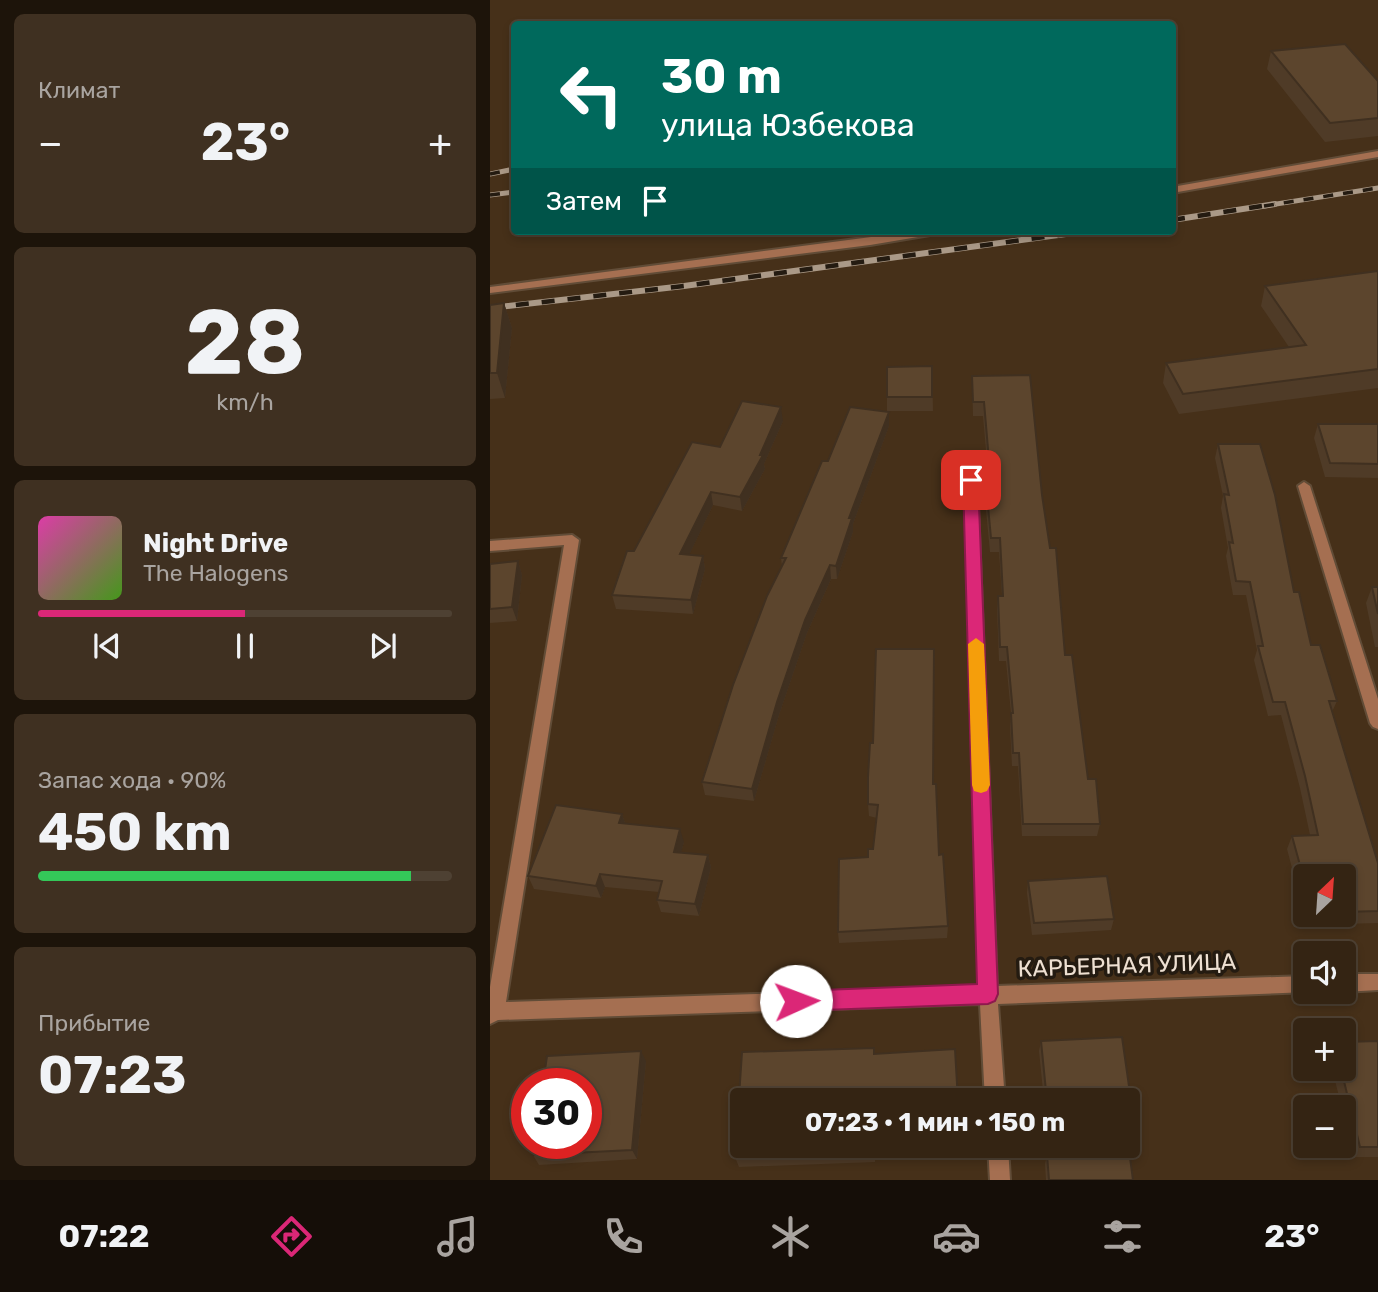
<!DOCTYPE html>
<html lang="ru">
<meta charset="utf-8">
<style>
:root{--surface:#342413;--page:#3f3021;--text:#f1f3f6;--muted:#a9a4a0;--line:#4e4133;--accent:#db2777}
body{margin:0;font-family:Rubik,sans-serif;background:var(--page);color:var(--text);height:100vh;display:flex;flex-direction:column;font-size:26px;white-space:nowrap}
*{box-sizing:border-box;margin:0}
p{font-size:23px;color:var(--muted)}
.icon{flex:none;width:38px;height:38px;fill:none;stroke:currentColor;stroke-width:2;stroke-linecap:round;stroke-linejoin:round}
.map{position:relative;flex:1;overflow:hidden}
.sheet{display:flex;flex-direction:column;gap:14px;padding:14px;background:#1d140a;width:490px}
.sheet>*{flex:none}
.guide{position:absolute;left:21px;top:21px;width:665px;height:214px;border-radius:7px;box-shadow:0 4px 10px #0003,0 0 0 2px var(--line);background:#00695c;color:#fff;overflow:hidden}
.needle{width:46px;rotate:25deg}
.fabs{position:absolute;left:803px;top:864px;display:grid;gap:14px}
.fabs a{display:grid;place-items:center;width:63px;height:63px;border-radius:7px;background:var(--surface);box-shadow:0 4px 10px #0003,0 0 0 2px var(--line);font-size:35px}
.speed{position:absolute;left:21px;top:1068px;display:flex;gap:14px;font-size:35px;font-weight:700;text-align:center}
.speed>*{display:grid;place-content:center;width:91px;height:91px;border-radius:50%;background:var(--surface);box-shadow:0 4px 10px #0003,0 0 0 2px var(--line);line-height:1}
.speed .limit{border:10px solid #d22;background:#fff;color:#111}
.pin{position:absolute;display:grid;place-items:center;width:60px;height:60px;color:#fff;margin:-30px;border-radius:14px;box-shadow:0 4px 10px #0006}
.me{position:absolute;width:77px;margin:-38px;rotate:88deg;stroke-linejoin:round;filter:drop-shadow(0 0 5px #0008)}
.turn{display:flex;align-items:center;gap:24px;height:147px;padding:0 35px;font-size:32px}
.turn .icon{width:91px;height:91px;stroke-width:2.5}
.turn b{display:block;font-size:49px;line-height:60px}
.then{display:flex;align-items:center;height:66px;padding:0 35px;background:#0003;gap:14px;font-size:26px}
.big{font-size:52px;font-weight:700;line-height:1.1}
.sheet .tile{flex:1;display:flex;flex-direction:column;justify-content:center;gap:10px;min-width:0;padding:0 24px;border-radius:10px;background:var(--page)}
.sheet .dial{align-items:center;gap:0}
.dial b{font-size:91px;line-height:1}
.song{display:flex;align-items:center;gap:21px}
.cover{width:84px;height:84px;border-radius:10px;background:linear-gradient(135deg,hsl(320 70% 55%),hsl(100 70% 35%))}
.played{height:7px;border-radius:4px;background:linear-gradient(90deg,var(--accent) 50%,var(--line) 50%)}
.keys{display:flex;justify-content:space-around;direction:ltr}
.heat{display:flex;justify-content:space-between;align-items:center;font-size:38px;direction:ltr}
.charge{height:10px;border-radius:5px;background:linear-gradient(90deg,#34c759 90%,var(--line) 0)}
.trip{position:absolute;left:240px;top:1088px;width:410px;height:70px;border-radius:7px;background:var(--surface);box-shadow:0 4px 10px #0003,0 0 0 2px var(--line);font-weight:700;line-height:70px;text-align:center}
.tabs{display:flex;height:112px;justify-content:space-around;align-items:center;background:#150e08;color:var(--muted)}
.tabs .icon{width:49px;height:49px}
.tabs .selected{color:var(--accent)}
.tabs b{font-size:32px;color:var(--text)}
main{display:flex;flex:1;min-height:0}
.map>svg:first-child{display:block}
.lines{fill:none;stroke-linecap:round;stroke-linejoin:round}
.service-casing{stroke:#614c37;stroke-width:4}
.minor-casing{stroke:#614c37;stroke-width:4}
.service{fill:#a56f51;fill-rule:evenodd}
.minor{fill:#a56f51;fill-rule:evenodd}
.rail-far1-casing{stroke:#aa9987;stroke-width:5}
.rail-casing{stroke:#aa9987;stroke-width:6}
.rail-far1{stroke:#241b11;stroke-width:3.5;stroke-dasharray:10;stroke-linecap:butt}
.rail{stroke:#241b11;stroke-width:4.5;stroke-dasharray:13;stroke-linecap:butt}
.wall{fill:#4f3b27;fill-rule:evenodd}
.shaded-wall{fill:#403020}
.building{fill:#5c452d;stroke:#403020;stroke-width:2}
.route{fill:#db2777;stroke:#8e194d;stroke-width:2}
.slow{fill:#f59e0b}
.labels{text-anchor:middle;dominant-baseline:central;stroke-width:7;stroke-linejoin:round;paint-order:stroke}
.near-street-label{font-size:23px;fill:#eee0d2;stroke:#241b11}
</style>
<main>
<section class="sheet">
<div class="tile"><p>Климат</p>
<div class="heat"><a>−</a><b class="big">23°</b><a>+</a></div>
</div>
<div class="tile dial"><b>28</b><p>km/h</p></div>
<div class="tile">
<div class="song"><i class="cover"></i><div><b>Night Drive</b><p>The Halogens</p></div></div>
<div class="played"></div>
<div class="keys"><svg class="icon" aria-label="previous" viewBox="0 0 24 24"><path d="M18 5L8 12l10 7zM5 5v14"/></svg><svg class="icon" aria-label="pause" viewBox="0 0 24 24"><path d="M8 5v14M16 5v14"/></svg><svg class="icon" aria-label="next" viewBox="0 0 24 24"><path d="M6 5l10 7-10 7zM19 5v14"/></svg></div>
</div>
<div class="tile"><p>Запас хода · 90%</p><b class="big">450 km</b><div class="charge"></div></div>
<div class="tile"><p>Прибытие</p><b class="big">07:23</b></div>
</section>
<div class="map">
<svg width="888" height="1180" viewBox="0 0 888 1180">
<rect width="100%" height="100%" fill="#463019"/>
<g class="lines">
<defs>
<path id="service" d="M888,151V157L682,193V187Z
M427,231H451L446,234L380,245L0,293V287Z"/>
<path id="minor" d="M481,476L487,480L507,986L816,976V992H819L508,1004L515,1101H495L490,1004L8,1020L0,1024V987L74,545L0,551V541L82,535L89,540L16,1002L489,987L475,480Z
M814,482L820,486L888,699V729L883,727L880,723L808,486Z
M854,974H888V990L854,992Z
M498,1146H518L520,1180H500Z"/>
</defs>
<use href="#service" class="service-casing"/>
<use href="#minor" class="minor-casing"/>
<use href="#service" class="service"/>
<use href="#minor" class="minor"/>
<defs>
<path id="rail-far1" d="M0,174L24,169
M0,195L24,192
M774,206L888,188"/>
<path id="rail" d="M682,220L785,204
M0,308L194,286L598,231"/>
</defs>
<use href="#rail-far1" class="rail-far1-casing"/>
<use href="#rail" class="rail-casing"/>
<use href="#rail-far1" class="rail-far1"/>
<use href="#rail" class="rail"/>
</g>
<path class="wall" d="M781,51L888,81V136L835,142L777,69Z
M888,271V388L689,414L673,383L676,363L799,347L771,306L775,286Z
M14,303L22,328L15,398L0,399V305Z
M442,366L443,411H397V397Z
M482,376L552,495L575,655L598,779L610,824L607,836H532L528,766H522L520,726L521,713L516,661H509L507,609L508,596H512L509,552H500L496,510L497,496H500L493,416H483Z
M399,412V426L363,524V532L347,579H341L317,633L289,715L264,801L215,795L212,782L292,566L291,558L338,461Z
M293,421L274,464L275,469L252,511L223,505L199,555L213,556L215,569L203,614L126,609L122,595L144,551Z
M828,424H888V478L835,477L824,438Z
M728,444L804,592L821,645L847,701L842,712L888,863V923L817,925L797,849L802,836L820,835L810,788L791,715L778,716L764,660L767,650L756,595H743L736,556L738,548L731,508L733,496L725,458ZM816,877H854V915H816Z
M28,561L32,575L27,621L0,623V564Z
M882,587H888V647H885L876,603Z
M443,784L449,855L458,926L457,938L349,943L348,932L378,857L383,849L387,818L379,816L378,804Z
M132,814L135,823L194,842L191,852L218,855L221,867L209,916L171,912L167,900L169,892L115,887L111,898L44,889L38,876Z
M538,881L624,919L621,930L542,935L537,893Z
M632,1037L646,1135L643,1145H639L643,1180H556L555,1164L557,1155H559L558,1146H637V1101H554L549,1051L551,1041Z
M888,1041V1157H863L854,1118V1108H852L842,1069H854Z
M384,1048V1054L465,1049L468,1101H252V1146H385V1162L249,1167L245,1157L252,1052Z
M156,1061L147,1159L49,1165L43,1155Z"/>
<path class="shaded-wall" d="M14,303L22,328L15,398L7,373Z
M291,407L293,421L274,464L275,469L252,511L250,497Z
M399,412V426L363,524V532L347,579L346,566L359,518Z
M221,492L223,505L193,568L190,554Z
M213,556L215,569L203,614L201,600Z
M28,561L32,575L27,621L22,607Z
M340,565L341,579L317,633L289,715L264,801L262,789L287,702L315,620Z
M132,814L136,826L129,823Z
M190,829L194,842L188,864L184,852Z
M218,855L221,867L209,916L205,904Z
M110,874L115,887L111,898L106,886Z
M151,1051L156,1061L147,1159L142,1150Z"/>
<path class="building" d="M855,44L888,81V118L840,123L781,51Z
M888,271V369L693,394L676,363L816,345L775,286Z
M14,303L7,373H0V305Z
M442,366V397H397V367Z
M540,375L552,495L560,548H566L575,655H582L598,779H606L610,824H533L529,753H523L521,713H523L517,647H510L508,596H513L510,538H501L497,496H502L494,402H483L482,376Z
M252,401L291,407L270,455H273L250,497L221,492L190,554L213,556L201,600L122,595L137,551H144L202,442L230,447Z
M360,407L399,412L359,518H362L346,566L340,565L315,620L287,702L262,789L212,782L243,685L277,596L296,558H291L332,461H338Z
M828,424H888V464L840,463Z
M728,444H770L785,495L804,592H809L821,645H830L847,701H839L888,863V911L854,912V877H816V887L802,836L828,835L815,776L795,702H783L768,646H773L760,582L746,581L739,542L743,543L734,494L739,495Z
M28,561L22,607L0,609V564Z
M882,587H888V614Z
M386,649H444L443,784H446L449,855L453,854L458,926L348,932L349,859L378,857V849H383L388,805L378,804V777L380,743H383Z
M66,805L132,814L129,823L190,829L184,852L218,855L205,904L167,900L172,881L110,874L106,886L38,876Z
M617,876L624,919L544,923L538,881Z
M632,1037L646,1135H637L643,1180H559L557,1155H562L561,1146H637V1101H557L551,1041Z
M888,1041V1147H870L851,1069H854V1042Z
M384,1048V1054L465,1049L468,1101H252V1146H384V1152L245,1157L252,1052Z
M151,1051L142,1150L43,1155L45,1143H96V1083H53L57,1056Z"/>
<path class="route" d="M481,475L488,480L508,994L505,1001L498,1004L306,1011L299,1008L296,1001L299,994L306,991L487,984L473,480Z"/>
<path class="slow" d="M486,638L494,644L500,785L497,791L491,793L484,791L482,785L478,644Z"/>
<g class="labels">
<g class="near-street-label">
<text transform="translate(637 965) rotate(-2)">КАРЬЕРНАЯ УЛИЦА</text>
</g>
</g>
</svg>
<div class="fabs">
<a><svg class="needle" viewBox="-14 -14 28 28"><path d="M0-13l5 13h-10z" fill="#e53935"/><path d="M0 13l5-13h-10z" fill="#a9a4a0"/></svg></a>
<a><svg class="icon" aria-label="sound" viewBox="0 0 24 24"><path d="M4 9h4l5-4v14l-5-4H4zM17 9q2 3 0 6"/></svg></a>
<a>+</a>
<a>−</a>
</div>
<div class="speed"><div class="limit">30</div></div>
<div class="pin" style="left:481px;top:480px;background:#d93025"><svg class="icon" aria-label="arrive" viewBox="0 0 24 24"><path d="M6 21V4h12l-3 4 3 4H6"/></svg></div>
<svg class="me" style="left:306px;top:1001px" viewBox="-20 -20 40 40"><circle r="19" fill="#fff"/><path d="M0-13L10 11 0 6-10 11z" fill="#db2777"/></svg>
<div class="trip">07:23 · 1 мин · 150 m</div>
<div class="guide">
<div class="turn"><svg class="icon" aria-label="left" viewBox="0 0 24 24"><path d="M17 20v-9H6M10 6l-5 5 5 5"/></svg><div><b>30 m</b>улица Юзбекова</div></div>
<div class="then">Затем<svg class="icon" aria-label="arrive" viewBox="0 0 24 24"><path d="M6 21V4h12l-3 4 3 4H6"/></svg></div>
</div>
</div>
</main>
<nav class="tabs">
<b>07:22</b>
<svg class="icon selected" aria-label="directions" viewBox="0 0 24 24"><path d="M12 3l9 9-9 9-9-9zM9 14v-3h6M13 9l2 2-2 2"/></svg>
<svg class="icon" aria-label="music" viewBox="0 0 24 24"><path d="M9 18V5l10-2v13"/><circle cx="6" cy="18" r="3"/><circle cx="16" cy="16" r="3"/></svg>
<svg class="icon" aria-label="phone" viewBox="0 0 24 24"><path d="M5 4h4l2 5-3 2q2 4 5 5l2-3 5 2v4C11 20 4 13 5 4z"/></svg>
<svg class="icon" aria-label="climate" viewBox="0 0 24 24"><path d="M12 3v18M4 7l16 10M4 17L20 7"/></svg>
<svg class="icon" aria-label="car" viewBox="0 0 24 24"><path d="M5 17H2v-5l4-1 3-4h7l3 4 3 1v5h-3M9 17h6M6 11h13"/><circle cx="7" cy="17" r="2"/><circle cx="17" cy="17" r="2"/></svg>
<svg class="icon" aria-label="filters" viewBox="0 0 24 24"><path d="M4 7h16M4 17h16"/><circle cx="9" cy="7" r="2"/><circle cx="15" cy="17" r="2"/></svg>
<b>23°</b>
</nav>
